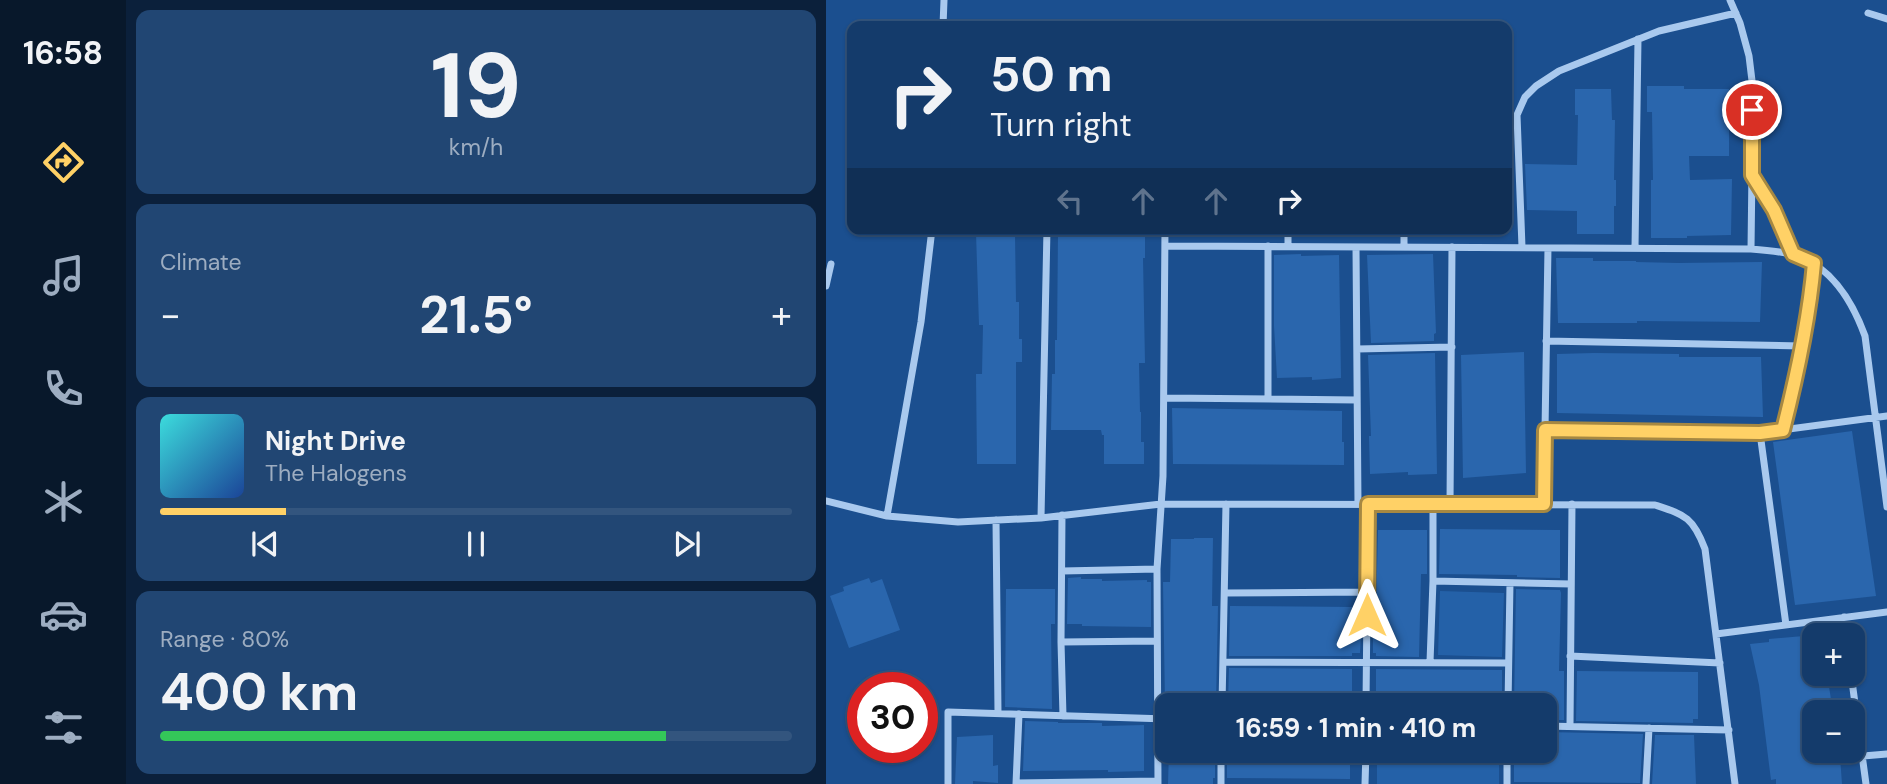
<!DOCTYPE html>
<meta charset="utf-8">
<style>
:root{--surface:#143b6b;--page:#214673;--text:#f1f3f6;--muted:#9dadc1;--line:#33557e;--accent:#ffd166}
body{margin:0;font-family:"DM Sans",sans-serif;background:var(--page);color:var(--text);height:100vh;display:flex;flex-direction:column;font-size:26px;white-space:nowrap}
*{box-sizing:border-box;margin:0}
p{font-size:23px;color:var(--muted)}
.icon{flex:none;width:38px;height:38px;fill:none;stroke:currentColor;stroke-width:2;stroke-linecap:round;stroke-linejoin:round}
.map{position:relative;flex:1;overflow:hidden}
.details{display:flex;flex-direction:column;gap:10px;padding:10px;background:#0b203b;width:700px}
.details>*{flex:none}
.top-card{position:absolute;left:21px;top:21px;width:665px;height:214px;border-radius:14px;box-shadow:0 2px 5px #0004,0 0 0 2px var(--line);background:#143b6b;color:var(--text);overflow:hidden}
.controls{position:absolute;left:976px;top:623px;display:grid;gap:14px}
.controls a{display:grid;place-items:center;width:63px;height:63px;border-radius:14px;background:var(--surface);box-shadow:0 2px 5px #0004,0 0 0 2px var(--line);font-size:35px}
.speed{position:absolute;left:21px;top:672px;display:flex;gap:14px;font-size:35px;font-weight:700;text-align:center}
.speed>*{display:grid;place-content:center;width:91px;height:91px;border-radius:50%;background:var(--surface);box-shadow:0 2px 5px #0004,0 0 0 2px var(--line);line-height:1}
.speed .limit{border:10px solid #d22;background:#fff;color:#111}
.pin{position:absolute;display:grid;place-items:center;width:60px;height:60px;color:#fff;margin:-30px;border:4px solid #fff;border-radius:50%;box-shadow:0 2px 7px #0007}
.me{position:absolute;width:77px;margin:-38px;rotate:0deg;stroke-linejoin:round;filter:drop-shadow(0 0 5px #0008)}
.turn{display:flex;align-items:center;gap:24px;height:147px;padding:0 28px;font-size:32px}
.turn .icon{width:91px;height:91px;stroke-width:2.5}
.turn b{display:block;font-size:49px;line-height:60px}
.lanes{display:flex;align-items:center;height:66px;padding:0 28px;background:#0003;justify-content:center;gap:35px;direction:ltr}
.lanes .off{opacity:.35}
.big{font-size:52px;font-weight:700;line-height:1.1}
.details .card{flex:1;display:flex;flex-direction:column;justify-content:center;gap:10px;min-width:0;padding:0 24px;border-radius:14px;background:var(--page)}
.details .dial{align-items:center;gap:0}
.dial b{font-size:91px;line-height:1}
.song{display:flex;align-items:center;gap:21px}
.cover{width:84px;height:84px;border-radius:10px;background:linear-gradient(135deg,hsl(180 70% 55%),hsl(220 70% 35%))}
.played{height:7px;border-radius:4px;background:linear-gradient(90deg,var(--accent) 20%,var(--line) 20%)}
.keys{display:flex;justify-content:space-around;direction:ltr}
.heat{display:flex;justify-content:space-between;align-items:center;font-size:38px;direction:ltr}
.charge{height:10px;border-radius:5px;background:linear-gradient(90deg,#34c759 80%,var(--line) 0)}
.trip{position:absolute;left:329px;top:693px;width:402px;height:70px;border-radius:14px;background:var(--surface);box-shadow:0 2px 5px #0004,0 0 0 2px var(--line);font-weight:700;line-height:70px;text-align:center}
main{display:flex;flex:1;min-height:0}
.tab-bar{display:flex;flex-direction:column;width:126px;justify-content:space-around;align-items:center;background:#08182b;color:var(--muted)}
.tab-bar .icon{width:49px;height:49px}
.tab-bar .active{color:var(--accent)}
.tab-bar b{font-size:32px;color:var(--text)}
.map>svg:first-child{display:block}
.green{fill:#2461a8}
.building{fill:#2a66ad}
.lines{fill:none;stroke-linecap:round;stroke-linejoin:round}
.minor{stroke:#a9c9ee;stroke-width:7}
.route-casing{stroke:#a68842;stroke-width:18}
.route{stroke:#ffd166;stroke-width:12}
</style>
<main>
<nav class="tab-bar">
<b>16:58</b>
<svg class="icon active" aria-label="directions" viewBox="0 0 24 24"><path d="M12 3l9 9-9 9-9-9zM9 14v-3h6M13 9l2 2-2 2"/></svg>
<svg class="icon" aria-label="music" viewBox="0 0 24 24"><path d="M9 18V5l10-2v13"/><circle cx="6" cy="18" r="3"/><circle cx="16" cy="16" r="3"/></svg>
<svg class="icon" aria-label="phone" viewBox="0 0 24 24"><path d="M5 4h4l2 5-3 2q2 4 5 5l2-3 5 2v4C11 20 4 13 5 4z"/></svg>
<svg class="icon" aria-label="climate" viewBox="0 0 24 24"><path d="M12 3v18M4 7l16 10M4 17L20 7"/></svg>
<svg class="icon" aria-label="car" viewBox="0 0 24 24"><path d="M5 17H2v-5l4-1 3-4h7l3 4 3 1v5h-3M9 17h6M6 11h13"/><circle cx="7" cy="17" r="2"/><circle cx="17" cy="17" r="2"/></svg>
<svg class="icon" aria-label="filters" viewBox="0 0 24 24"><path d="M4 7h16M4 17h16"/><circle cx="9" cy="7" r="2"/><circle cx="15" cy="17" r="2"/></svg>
</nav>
<section class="details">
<div class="card dial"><b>19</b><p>km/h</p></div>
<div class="card"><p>Climate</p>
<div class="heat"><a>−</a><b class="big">21.5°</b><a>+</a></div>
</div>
<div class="card">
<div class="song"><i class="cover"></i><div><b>Night Drive</b><p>The Halogens</p></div></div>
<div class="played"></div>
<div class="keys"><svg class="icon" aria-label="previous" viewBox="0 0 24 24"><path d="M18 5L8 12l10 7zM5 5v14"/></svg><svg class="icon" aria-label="pause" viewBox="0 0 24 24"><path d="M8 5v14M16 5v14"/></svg><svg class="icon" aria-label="next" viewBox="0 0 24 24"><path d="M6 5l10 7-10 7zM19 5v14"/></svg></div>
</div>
<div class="card"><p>Range · 80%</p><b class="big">400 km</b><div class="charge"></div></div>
</section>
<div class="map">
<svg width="1061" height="784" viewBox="0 0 1061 784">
<rect width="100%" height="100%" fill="#1b4f8f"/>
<path class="green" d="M614,591L678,593L676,657L612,655Z
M551,751H673V784H551Z"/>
<path class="building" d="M821,86H858V89H903V156H863L864,180L906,179L905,235L861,236V238H825V180H827L826,112H821Z
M749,89H785L786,120H789L788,180H790V206H788V234H751V211L701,210L699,164L751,165L752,115H749Z
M150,233L189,234L190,302H193V339H196V362H190V464H151L150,374H156L157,325H153Z
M232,233L319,235V258H317L319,363H313L314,412H315V442H318V464H278V435H276L275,430H225L226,374H229V340H231Z
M475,254V256L513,255L515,378L486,380V377L451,378L448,326V255Z
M607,254L610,333L608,334V341L545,343L541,255Z
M730,258H767V261H810V262L852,263L936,262L934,322L811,321V323H732Z
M698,352L700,473L637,478L635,355Z
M609,353L611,474L582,475V472L544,474L543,436H545L542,355Z
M768,353L853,354V357H935L937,417L731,413V354Z
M346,408L516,411V442H518V465L347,464Z
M1026,431L1050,596L969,605L947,442Z
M614,529L734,530V578L691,577V575L613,574Z
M552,530H601V574H595L593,657L550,656V653H547V635H549L550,615Z
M368,538H387L386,606H392L390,704H339L337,582H344L345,539H368Z
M255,577V579H276V581L321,580V582H325V627L256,626V624H241L242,578Z
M43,578L45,583L56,579L74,630L23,648L4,596L18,591L17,587Z
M180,589H229V624H225L226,709L179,707Z
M690,589L734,590L735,593L733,671H738V720H719V705H688Z
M404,606L526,607V635H535L534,653H526V656H403Z
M989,635V674H1001L1007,712H989V758L1014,756L1016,784H950V779L945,780L933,685L924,644L943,642V639Z
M403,668L526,669V705H405L402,704Z
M550,669L676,670V705H550Z
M751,671L872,672V719H867V723L750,721Z
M199,721L232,722V723H276V726L318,725V771L282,772V770L197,771Z
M719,732L817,734L814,783L688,782V751H719Z
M167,735V766L172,765V783L147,781V784H129L131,737Z
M829,735H868L870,784H826Z
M343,751H389V778H387V784H342Z
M401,751H524V779L401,778Z"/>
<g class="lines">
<path class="minor" d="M904,0L914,23L923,56L927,89L925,249
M1042,13L1061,19
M117,26L118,0
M927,177L948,210L967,254
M106,229L95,322L61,516L132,522L215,518L335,504L829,505C859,515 867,517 879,549L909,784
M339,246L925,249C938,250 951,251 964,254C1003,263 1026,300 1039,336L1061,507
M442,246V399
M462,246V229
M530,247L532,504
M578,247V229
M696,247L691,115L699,97L710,86L733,71L833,31L910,13
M722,248L719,430L934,433L1061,416
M809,248L812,39
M0,286L5,264
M720,341L976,346
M531,349L626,347
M338,398L531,400
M957,430C972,375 983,319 988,263
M934,433L960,625
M0,501L61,516
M607,504V581L745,584
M624,504L626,247
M718,504L719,430
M236,515L235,642L237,716
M215,518L221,229
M170,520L172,713
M236,571L331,569
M399,593L541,592
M1018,617L1020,635
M890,634L1061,612
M235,642L331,641
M744,656L894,663
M397,662L682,663
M604,662L607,581
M1025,674L1040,784
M396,705L400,504
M540,705L542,504
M682,705L684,583
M719,726L903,730
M744,726L746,504
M1037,756L1061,754
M190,783L332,781
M122,784V712L341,719
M190,784L193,714
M332,784L331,569L337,476L339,229
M395,784V751
M539,784L540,751
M681,784V751
M820,784L823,728"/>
</g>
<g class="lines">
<defs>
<path id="route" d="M541,615L542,504H718L719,430L934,433L957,430C971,375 983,320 988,263L967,254L948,210L926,175V110"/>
</defs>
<use href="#route" class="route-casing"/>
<use href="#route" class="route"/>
</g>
</svg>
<div class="controls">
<a>+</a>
<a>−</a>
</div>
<div class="speed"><div class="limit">30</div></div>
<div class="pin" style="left:926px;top:110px;background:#d93025"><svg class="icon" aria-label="arrive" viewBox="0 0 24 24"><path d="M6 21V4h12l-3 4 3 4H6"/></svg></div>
<svg class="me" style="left:541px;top:615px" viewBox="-20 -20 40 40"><path d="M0-17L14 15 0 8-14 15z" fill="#ffd166" stroke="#fff" stroke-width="4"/></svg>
<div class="trip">16:59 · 1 min · 410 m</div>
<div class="top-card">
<div class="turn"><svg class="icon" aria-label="right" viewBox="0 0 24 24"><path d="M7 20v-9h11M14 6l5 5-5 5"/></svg><div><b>50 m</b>Turn right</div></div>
<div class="lanes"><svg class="icon off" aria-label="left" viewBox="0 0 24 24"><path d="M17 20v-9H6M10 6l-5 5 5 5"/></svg><svg class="icon off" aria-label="ahead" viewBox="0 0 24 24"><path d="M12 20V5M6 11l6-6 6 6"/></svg><svg class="icon off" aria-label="ahead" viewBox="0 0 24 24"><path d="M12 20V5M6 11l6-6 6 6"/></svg><svg class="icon" aria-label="right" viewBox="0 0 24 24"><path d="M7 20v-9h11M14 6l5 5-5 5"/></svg></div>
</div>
</div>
</main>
